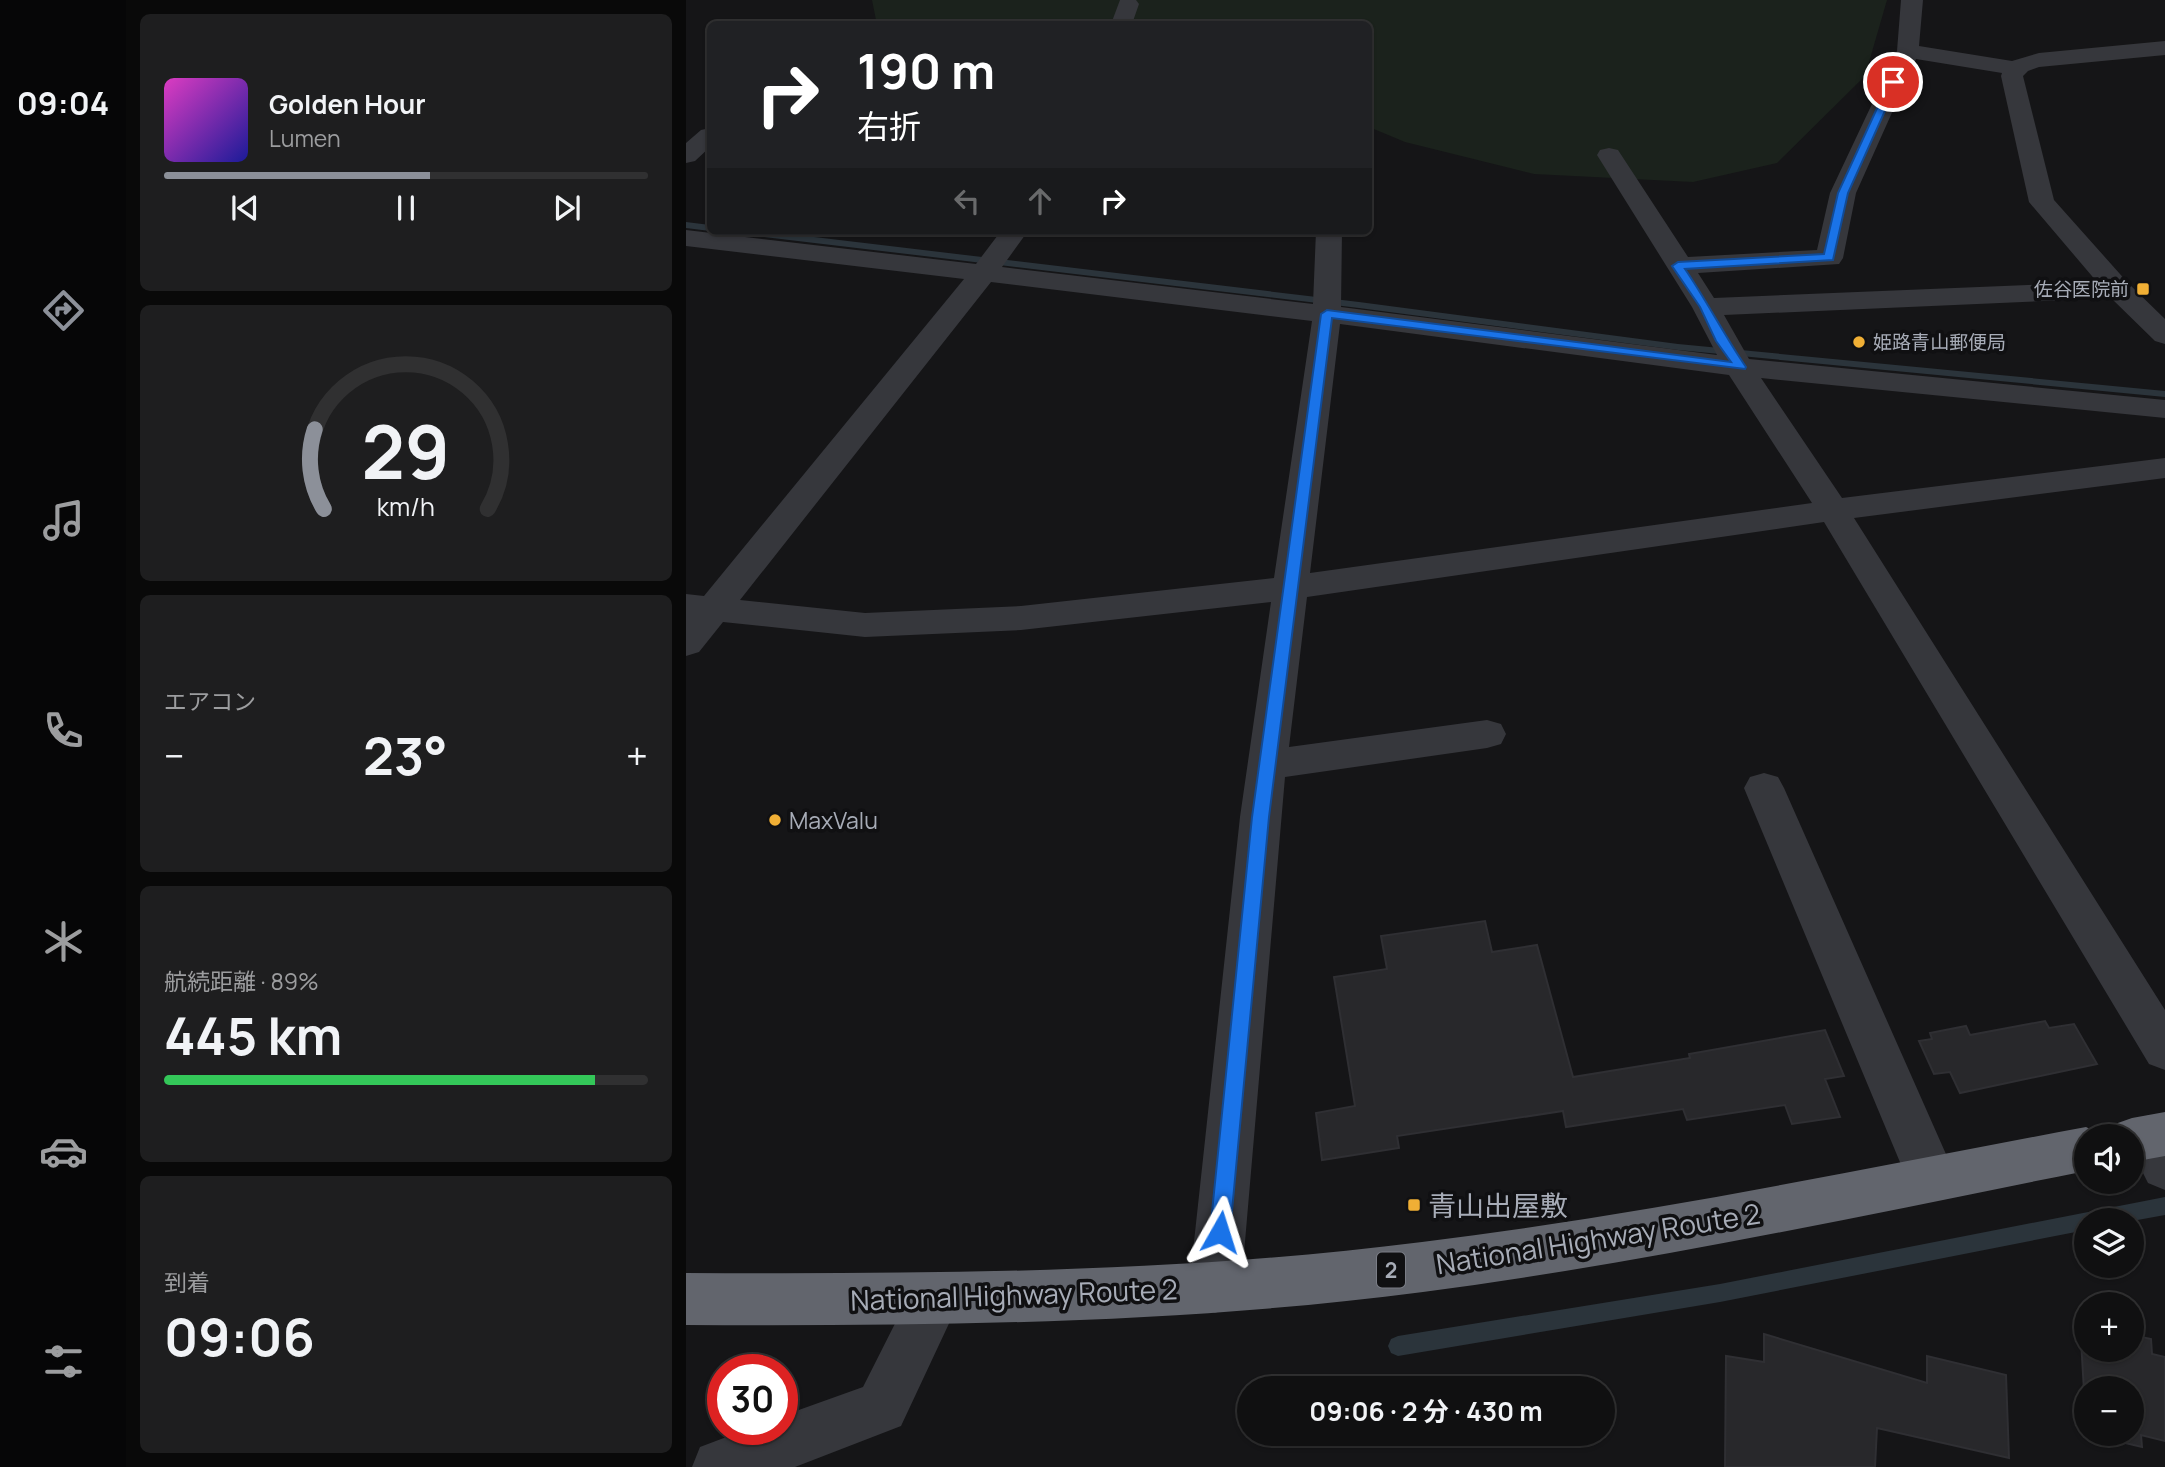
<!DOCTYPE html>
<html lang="ja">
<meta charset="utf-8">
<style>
:root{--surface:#101011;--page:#1e1e1f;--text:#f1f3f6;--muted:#9c9d9f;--line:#303031;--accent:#8c9099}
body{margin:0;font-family:Manrope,"Noto Sans JP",sans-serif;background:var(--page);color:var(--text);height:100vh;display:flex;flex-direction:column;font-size:26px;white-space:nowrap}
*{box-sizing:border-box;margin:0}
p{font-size:23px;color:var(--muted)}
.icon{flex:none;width:38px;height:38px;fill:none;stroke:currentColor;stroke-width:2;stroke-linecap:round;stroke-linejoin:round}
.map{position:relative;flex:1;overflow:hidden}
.side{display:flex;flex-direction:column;gap:14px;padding:14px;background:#090909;width:560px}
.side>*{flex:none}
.hud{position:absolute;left:21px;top:21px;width:665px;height:214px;border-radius:10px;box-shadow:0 2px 5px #0004,0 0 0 2px var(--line);background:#202124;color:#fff;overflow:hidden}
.controls{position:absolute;left:1388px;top:1124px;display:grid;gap:14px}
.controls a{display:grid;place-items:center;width:70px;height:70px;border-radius:50%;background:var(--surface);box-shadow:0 2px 5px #0004,0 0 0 2px var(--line);font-size:35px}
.speed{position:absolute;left:21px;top:1354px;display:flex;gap:14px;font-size:35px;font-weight:700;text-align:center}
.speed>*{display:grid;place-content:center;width:91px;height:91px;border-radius:50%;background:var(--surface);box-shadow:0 2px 5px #0004,0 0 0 2px var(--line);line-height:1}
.speed .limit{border:10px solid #d22;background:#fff;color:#111}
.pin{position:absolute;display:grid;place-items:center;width:60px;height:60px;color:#fff;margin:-30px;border:4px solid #fff;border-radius:50%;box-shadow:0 2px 7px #0007}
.me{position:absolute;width:77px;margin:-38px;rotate:6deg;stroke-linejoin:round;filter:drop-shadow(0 0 5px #0008)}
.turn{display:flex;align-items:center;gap:24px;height:147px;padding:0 35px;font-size:32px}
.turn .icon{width:91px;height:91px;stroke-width:2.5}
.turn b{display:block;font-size:49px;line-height:60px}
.lanes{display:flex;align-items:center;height:66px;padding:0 35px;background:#0003;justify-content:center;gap:35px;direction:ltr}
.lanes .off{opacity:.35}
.big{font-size:52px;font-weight:700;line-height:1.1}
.side .card{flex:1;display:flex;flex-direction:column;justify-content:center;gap:10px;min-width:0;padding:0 24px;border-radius:10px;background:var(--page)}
.side .dial{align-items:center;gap:0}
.dial svg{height:182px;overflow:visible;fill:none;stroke:var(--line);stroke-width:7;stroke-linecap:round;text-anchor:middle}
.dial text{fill:var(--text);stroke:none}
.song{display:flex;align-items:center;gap:21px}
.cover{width:84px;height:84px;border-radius:10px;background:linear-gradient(135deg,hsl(310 70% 55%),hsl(240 70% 35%))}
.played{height:7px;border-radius:4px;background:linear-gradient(90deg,var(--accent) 55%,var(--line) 55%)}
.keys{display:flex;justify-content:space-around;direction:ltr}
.heat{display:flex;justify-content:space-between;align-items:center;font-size:38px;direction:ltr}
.charge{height:10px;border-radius:5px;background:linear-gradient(90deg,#34c759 89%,var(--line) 0)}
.trip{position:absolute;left:551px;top:1376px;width:378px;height:70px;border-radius:35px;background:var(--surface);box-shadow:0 2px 5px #0004,0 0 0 2px var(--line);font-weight:700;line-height:70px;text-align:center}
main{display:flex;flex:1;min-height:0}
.menu{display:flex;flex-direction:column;width:126px;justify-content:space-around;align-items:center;background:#060607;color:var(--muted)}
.menu .icon{width:49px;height:49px}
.menu .on{color:var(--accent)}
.menu b{font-size:32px;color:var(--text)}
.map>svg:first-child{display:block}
.green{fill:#1b221c}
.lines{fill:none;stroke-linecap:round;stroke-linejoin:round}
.stream{fill:#2b343b;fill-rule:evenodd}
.building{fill:#28282b;stroke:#2f2f33;stroke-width:2}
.minor{fill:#36373c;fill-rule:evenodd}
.highway{fill:#62656d;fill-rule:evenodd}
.route{fill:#1a73e8;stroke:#114b97;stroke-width:2}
.poi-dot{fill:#f0af35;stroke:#101012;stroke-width:2.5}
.labels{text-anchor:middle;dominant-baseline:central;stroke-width:7;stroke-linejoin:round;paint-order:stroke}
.far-poi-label{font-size:19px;fill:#a7acb7;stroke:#101012;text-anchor:end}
.shield{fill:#101012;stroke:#7a7d86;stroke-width:2}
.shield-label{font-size:21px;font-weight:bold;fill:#a7acb7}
.poi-label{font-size:23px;fill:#a7acb7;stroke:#101012;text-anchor:start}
.near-poi-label{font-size:28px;fill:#a7acb7;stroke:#101012;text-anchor:start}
.near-street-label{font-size:28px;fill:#a7acb7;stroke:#101012}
</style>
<main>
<nav class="menu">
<b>09:04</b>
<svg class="icon on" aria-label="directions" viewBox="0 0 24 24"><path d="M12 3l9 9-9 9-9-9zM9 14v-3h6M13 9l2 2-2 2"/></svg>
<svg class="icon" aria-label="music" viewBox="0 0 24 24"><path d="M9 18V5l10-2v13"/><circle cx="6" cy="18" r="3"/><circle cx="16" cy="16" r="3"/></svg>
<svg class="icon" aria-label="phone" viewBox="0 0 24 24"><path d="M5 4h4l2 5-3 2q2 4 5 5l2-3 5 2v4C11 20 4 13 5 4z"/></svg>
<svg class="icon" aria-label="climate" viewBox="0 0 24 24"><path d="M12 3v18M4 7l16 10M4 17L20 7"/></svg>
<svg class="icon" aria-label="car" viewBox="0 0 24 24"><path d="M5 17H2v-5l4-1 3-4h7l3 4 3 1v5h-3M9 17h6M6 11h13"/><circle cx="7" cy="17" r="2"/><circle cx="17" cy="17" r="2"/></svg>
<svg class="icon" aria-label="filters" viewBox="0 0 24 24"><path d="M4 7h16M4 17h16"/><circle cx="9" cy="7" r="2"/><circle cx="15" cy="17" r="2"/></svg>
</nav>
<section class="side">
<div class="card">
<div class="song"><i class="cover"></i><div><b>Golden Hour</b><p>Lumen</p></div></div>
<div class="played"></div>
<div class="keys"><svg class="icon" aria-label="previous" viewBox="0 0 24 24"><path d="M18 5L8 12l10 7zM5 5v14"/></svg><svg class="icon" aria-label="pause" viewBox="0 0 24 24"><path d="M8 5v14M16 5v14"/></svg><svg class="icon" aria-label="next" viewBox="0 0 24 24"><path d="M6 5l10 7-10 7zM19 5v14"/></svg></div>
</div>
<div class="card dial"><svg viewBox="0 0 100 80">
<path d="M14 69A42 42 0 1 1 86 69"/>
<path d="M14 69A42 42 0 0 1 10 34" stroke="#8c9099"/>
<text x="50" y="56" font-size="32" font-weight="700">29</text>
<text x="50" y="72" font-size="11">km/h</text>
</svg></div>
<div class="card"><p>エアコン</p>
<div class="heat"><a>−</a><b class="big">23°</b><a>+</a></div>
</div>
<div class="card"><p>航続距離 · 89%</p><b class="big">445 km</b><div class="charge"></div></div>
<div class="card"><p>到着</p><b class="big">09:06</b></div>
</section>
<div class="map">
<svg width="1479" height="1467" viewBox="0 0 1479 1467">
<rect width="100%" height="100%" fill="#151517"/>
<path class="green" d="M186,0H1201L1179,76L1091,163L1007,182L848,174L719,142L683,127L682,24H185L190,20Z"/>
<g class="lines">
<path class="stream" d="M0,222L24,225V231L0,228Z
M49,231H78L673,302L992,344L1479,391V397L992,350L673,308L54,234Z
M1479,1197V1215L1446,1221L1400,1220V1230L1034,1302L712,1356L705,1353L702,1346L705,1339L712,1336L1034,1284Z"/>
</g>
<path class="building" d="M799,921L806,952L851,945L887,1077L1004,1058L1003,1054L1139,1030L1158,1076L1139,1079L1154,1117L1106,1124L1099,1105L1001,1120L997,1109L880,1127L877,1111L711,1136L713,1148L636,1160L630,1113L669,1106L648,977L701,969L695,936Z
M1359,1021L1363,1028L1388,1024L1411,1064L1274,1093L1264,1072L1248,1074L1233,1041L1246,1039L1244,1033L1280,1026L1284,1035Z
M1394,1323L1400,1324V1349H1446V1335L1465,1339L1466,1354L1479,1357V1441L1455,1435L1456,1447L1401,1434L1446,1433V1388H1400V1425Z
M1078,1334L1241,1383V1356L1320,1375L1323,1458L1191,1428L1189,1467H1039L1040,1356L1078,1362Z"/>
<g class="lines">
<path class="minor" d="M434,0H450L453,4L446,24H425Z
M1215,0H1237L1233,46L1326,61L1353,53L1479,41V55L1353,67L1342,71L1337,76L1368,200L1442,283L1479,319V344L1469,341L1425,298L1038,315L1063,359L1479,400V418L1075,378L1156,498L1479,458V478L1168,518L1479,1010V1070L1463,1064L1138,522L621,597L603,747L801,720L815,724L820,734L815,744L801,748L599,777L555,1288L547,1306L529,1313L511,1306L503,1288L554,817L585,602L335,630L179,637L37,622L13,652L0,656V594L18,596L278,279L0,246V230L290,264L315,231H342L316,267L627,304L630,231H656L655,307L1031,355L1006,307L911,155L914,150L923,148L932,150L1002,257L1131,250L1144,193L1211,51ZM1230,59L1316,73L1315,76L1343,202L1411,282L1028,298L1012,273L1153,264L1157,258L1170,193ZM305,282L626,321L588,578L335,606L179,613L54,600ZM654,324L1043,375L1126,503L624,573Z
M24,128V147L9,161L0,163V143L15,130Z
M1078,773L1092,777L1098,788L1271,1179L1263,1195L1246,1202L1229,1195L1221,1179L1058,788L1064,777Z
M1463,1115L1479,1121V1190L1462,1183L1446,1151V1136H1440L1446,1121Z
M248,1274L266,1282L274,1300L215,1426L109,1467H6L14,1447L59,1430H96V1416L177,1387L230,1282Z"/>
<path class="highway" d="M1479,1112V1156L1446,1162V1136H1424L1429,1124L1446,1118Z
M1400,1127L1418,1136H1400V1171C1180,1215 959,1263 737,1292C492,1324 246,1326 0,1325V1273C246,1274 492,1273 736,1242C959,1215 1180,1168 1400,1127Z"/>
</g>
<path class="route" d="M1204,80L1212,82L1162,193L1147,260L999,269C1021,301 1038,335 1060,367L1059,369L646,318L583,817L544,1232L541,1239L534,1242L527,1239L524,1232L566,817L635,314L641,310L1045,362L1030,341L1014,307L986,266L992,262L1138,254L1152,193Z"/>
<g class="poi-dot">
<rect x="1450" y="282" width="14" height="14" rx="3.5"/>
<circle cx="1173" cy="342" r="7"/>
<circle cx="89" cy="820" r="7"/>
<rect x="721" y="1198" width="14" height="14" rx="3.5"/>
</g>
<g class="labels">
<g class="far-poi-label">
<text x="1443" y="289">佐谷医院前</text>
<text x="1187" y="342" text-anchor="start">姫路青山郵便局</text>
</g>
<rect class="shield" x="691" y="1252.5" width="28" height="35" rx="5"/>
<g class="shield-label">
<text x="705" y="1270">2</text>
</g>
<g class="poi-label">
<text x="103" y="820">MaxValu</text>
</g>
<g class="near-poi-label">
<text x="742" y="1205">青山出屋敷</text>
</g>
<g class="near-street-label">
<text transform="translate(912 1238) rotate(-9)">National Highway Route 2</text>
<text transform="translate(328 1294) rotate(-2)">National Highway Route 2</text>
</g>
</g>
</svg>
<div class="controls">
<a><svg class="icon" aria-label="sound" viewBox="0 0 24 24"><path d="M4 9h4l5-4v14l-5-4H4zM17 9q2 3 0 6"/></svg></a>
<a><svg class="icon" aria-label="layers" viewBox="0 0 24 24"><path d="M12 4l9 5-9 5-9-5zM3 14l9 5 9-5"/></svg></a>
<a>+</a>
<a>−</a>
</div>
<div class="speed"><div class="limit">30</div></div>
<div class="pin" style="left:1207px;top:82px;background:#d93025"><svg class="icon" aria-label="arrive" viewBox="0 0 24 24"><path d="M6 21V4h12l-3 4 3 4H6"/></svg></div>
<svg class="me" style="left:534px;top:1232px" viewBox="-20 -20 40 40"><path d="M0-17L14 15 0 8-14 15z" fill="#1a73e8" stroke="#fff" stroke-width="4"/></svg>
<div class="trip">09:06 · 2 分 · 430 m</div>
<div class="hud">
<div class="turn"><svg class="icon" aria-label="right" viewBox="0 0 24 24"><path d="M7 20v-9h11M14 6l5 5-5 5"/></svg><div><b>190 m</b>右折</div></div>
<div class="lanes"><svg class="icon off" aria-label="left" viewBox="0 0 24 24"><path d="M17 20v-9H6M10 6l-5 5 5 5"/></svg><svg class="icon off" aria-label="ahead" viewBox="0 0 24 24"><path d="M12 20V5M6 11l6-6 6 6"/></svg><svg class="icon" aria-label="right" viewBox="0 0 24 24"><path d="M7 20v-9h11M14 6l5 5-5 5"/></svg></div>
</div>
</div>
</main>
